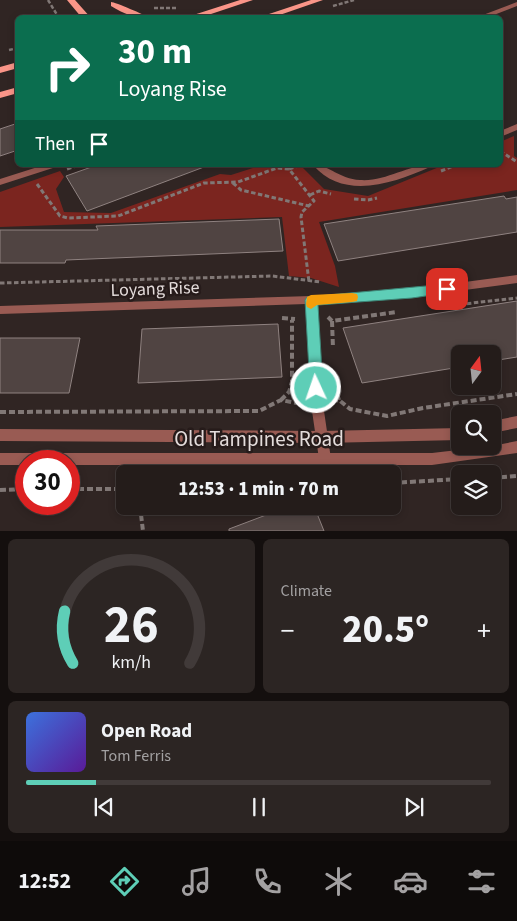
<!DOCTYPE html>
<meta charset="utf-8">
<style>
:root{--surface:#241c1a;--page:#2c2523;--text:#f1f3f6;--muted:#a3a1a2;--line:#413a39;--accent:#5eceb7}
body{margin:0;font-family:"Source Sans 3",sans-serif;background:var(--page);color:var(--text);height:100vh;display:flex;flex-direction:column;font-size:19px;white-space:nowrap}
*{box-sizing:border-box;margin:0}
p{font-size:16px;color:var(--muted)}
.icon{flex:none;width:28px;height:28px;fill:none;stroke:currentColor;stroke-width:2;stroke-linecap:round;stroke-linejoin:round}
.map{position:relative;height:531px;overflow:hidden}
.panel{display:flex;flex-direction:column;gap:8px;padding:8px;background:#140f0e;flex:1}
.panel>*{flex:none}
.top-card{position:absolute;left:15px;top:15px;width:488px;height:152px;border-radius:8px;box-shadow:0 2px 8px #0003,0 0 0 1px var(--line);background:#0b6e4f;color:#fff;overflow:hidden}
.needle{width:32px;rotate:15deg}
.controls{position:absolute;left:451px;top:345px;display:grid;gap:10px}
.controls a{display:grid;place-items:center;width:50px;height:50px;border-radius:8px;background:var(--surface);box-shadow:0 2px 8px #0003,0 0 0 1px var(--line);font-size:25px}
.speed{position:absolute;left:15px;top:450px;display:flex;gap:10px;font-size:25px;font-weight:700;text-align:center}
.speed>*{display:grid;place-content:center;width:65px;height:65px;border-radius:50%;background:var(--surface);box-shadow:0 2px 8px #0003,0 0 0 1px var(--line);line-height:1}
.speed .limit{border:8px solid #d22;background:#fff;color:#111}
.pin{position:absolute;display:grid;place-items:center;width:42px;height:42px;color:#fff;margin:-21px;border-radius:10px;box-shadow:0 2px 8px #0006}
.me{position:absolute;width:55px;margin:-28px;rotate:357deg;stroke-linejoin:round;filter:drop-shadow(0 0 4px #0008)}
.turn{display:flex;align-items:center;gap:18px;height:105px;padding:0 20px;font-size:22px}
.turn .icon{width:65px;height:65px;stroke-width:2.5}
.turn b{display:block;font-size:35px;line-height:42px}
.then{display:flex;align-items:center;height:48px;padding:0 20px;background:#0003;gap:10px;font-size:19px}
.big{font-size:38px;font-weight:800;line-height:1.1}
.panel .card{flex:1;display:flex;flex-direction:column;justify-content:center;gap:8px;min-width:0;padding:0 18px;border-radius:8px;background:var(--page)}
.panel .dial{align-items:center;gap:0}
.dial svg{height:130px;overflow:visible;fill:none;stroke:var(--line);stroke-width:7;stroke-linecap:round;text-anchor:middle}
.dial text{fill:var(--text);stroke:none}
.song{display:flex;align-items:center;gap:15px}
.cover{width:60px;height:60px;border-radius:8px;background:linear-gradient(135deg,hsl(220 70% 55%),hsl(270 70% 35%))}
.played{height:5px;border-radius:2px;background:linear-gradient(90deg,var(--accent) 15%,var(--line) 15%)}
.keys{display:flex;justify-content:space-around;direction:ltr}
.heat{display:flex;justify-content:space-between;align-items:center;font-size:28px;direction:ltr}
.panel .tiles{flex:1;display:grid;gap:8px;grid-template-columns:1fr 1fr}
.card:last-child{grid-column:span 2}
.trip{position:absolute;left:116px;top:465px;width:285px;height:50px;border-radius:8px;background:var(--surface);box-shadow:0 2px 8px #0003,0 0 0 1px var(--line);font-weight:800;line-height:50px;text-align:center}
.tabs{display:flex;height:80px;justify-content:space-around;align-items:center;background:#0e0b0a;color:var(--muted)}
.tabs .icon{width:35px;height:35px}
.tabs .on{color:var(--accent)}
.tabs b{font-size:22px;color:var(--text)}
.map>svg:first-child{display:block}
.green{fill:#7b251f}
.building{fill:#504442;stroke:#8f8280}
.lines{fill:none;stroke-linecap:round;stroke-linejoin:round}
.path-far2{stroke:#817876;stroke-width:2.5;stroke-dasharray:4 2;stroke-linecap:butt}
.path-far1{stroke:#817876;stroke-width:3;stroke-dasharray:4.5 2.5;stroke-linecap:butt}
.path{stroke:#817876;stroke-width:4;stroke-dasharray:6 3;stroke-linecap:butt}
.minor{fill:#995b53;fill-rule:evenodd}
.tertiary{fill:#995b53;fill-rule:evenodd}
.primary{fill:#fa9588;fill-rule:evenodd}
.route{fill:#5eceb7;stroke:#3d8677}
.slow{fill:#f59e0b}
.labels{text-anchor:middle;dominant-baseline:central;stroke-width:5;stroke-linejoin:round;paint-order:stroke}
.street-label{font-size:18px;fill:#e4dcdb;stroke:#261b1a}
.near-street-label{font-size:21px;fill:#e4dcdb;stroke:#261b1a}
</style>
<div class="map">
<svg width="517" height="531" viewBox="0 0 517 531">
<rect width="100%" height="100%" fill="#302523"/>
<path class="green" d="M514,136V156L517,158V190L319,222L335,266L339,287L311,278L289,276L282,217L0,227V192L60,171L64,177L56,189L64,212L111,213L220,174L231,175L262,165H300L324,189L368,196L444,165H500V142Z"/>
<path class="building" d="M18,123V150L0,156V129Z
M97,165H204V167L87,211L66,176Z
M504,196L506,199L517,197V232L338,261L324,224Z
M279,219L283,251L66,260L65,263H0V230H98L96,226Z
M517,301V357L492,361V354H460V367L362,383L343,328Z
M278,324L282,377L138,383L142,329Z
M0,338H80L69,393H0Z
M290,506H314L324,531H229V529Z"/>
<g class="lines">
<path class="path-far2" d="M48,0L59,18
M333,6L354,0
M154,8H178
M9,50L18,48"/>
<path class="path-far1" d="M500,151L517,162
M67,169L79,165
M289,169L301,165
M441,171L456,165
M233,183L241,190L309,206
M37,184L60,216L68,218L118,216L204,183L238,182L277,168L289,169L314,201L302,212L301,217L309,282
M310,195L319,191L331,194
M354,199L368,200L377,198
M0,283L272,276L321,282
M446,306L517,298"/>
<path class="path" d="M328,317L332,321L397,312
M282,318L295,319
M332,321L333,348
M335,387L339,400
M281,400L289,392L292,382V320
M332,401L339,400L350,409L387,416L423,408L517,394
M0,412L259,411L281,400L301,404
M492,478L517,476
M392,483L460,479
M69,489H125
M0,490L26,489
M140,506L143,531"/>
<path class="minor" d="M517,2V6L486,18H475Z
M517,124V130L500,137V131Z
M44,165H57L56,167L0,185V179Z
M313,165C330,165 339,179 360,180C385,182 407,165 431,165L430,167C394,183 344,201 313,165Z
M517,275V283L412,297L316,304L323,404L331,459L329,463L325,465L321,463L319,459L311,404L306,304L0,314V306L311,296L412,289Z"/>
<path class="tertiary" d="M517,416V428L492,433V421Z
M460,428V440L322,443L0,441V429L322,431Z
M517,441V453L432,465H69V461H26V465H0V453H432L492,446Z"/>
<path class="primary" d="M67,0H75L91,18H82Z
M240,0H253L199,18H184Z
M311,0H323L271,18H257Z
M111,2C115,2 145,15 150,18C134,18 124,14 111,6Z
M18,62V68L0,73V67Z
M18,87V93L0,98V92Z"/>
</g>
<path class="route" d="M447,284L451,285L453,289L451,292L447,293L412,298L318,305L323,388L321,392L316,394L311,392L310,388L305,300L307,297Z"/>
<path class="slow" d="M352,293L357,294L358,297L357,301L352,302L317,305L311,309L307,307L306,304L307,297L311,295Z"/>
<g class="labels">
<g class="street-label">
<text transform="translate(155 289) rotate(-2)">Loyang Rise</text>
</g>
<g class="near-street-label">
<text x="259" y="439">Old Tampines Road</text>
</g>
</g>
</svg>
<div class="controls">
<a><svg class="needle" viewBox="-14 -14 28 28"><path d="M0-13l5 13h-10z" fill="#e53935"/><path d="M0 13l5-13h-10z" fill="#a3a1a2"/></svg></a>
<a><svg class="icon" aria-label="search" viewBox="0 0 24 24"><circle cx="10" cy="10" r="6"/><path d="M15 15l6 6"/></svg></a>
<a><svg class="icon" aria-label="layers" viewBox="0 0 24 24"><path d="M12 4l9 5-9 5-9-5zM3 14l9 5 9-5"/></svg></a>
</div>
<div class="speed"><div class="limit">30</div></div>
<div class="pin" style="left:447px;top:289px;background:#d93025"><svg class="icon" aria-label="arrive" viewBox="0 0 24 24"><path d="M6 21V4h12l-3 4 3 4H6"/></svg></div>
<svg class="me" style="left:316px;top:388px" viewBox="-20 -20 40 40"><circle r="17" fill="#5eceb7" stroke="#fff" stroke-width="3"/><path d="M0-11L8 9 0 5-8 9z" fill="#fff"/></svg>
<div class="trip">12:53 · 1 min · 70 m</div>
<div class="top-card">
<div class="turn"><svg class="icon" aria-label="right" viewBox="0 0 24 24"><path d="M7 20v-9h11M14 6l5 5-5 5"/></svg><div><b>30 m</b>Loyang Rise</div></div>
<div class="then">Then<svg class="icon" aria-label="arrive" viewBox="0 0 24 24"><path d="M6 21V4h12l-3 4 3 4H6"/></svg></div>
</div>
</div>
<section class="panel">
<div class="tiles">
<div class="card dial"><svg viewBox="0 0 100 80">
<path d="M14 69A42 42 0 1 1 86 69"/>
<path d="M14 69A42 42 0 0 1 9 37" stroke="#5eceb7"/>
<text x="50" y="56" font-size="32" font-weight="700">26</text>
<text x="50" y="72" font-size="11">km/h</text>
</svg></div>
<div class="card"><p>Climate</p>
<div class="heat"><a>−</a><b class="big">20.5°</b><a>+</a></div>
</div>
<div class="card">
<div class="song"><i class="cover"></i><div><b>Open Road</b><p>Tom Ferris</p></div></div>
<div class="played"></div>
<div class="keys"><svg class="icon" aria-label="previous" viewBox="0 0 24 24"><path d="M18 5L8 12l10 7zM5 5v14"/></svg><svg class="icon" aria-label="pause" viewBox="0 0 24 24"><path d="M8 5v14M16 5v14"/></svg><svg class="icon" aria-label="next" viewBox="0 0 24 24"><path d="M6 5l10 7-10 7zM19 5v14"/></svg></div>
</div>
</div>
</section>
<nav class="tabs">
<b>12:52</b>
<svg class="icon on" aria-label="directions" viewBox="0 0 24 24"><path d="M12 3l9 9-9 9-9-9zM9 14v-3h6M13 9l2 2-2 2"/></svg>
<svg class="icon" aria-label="music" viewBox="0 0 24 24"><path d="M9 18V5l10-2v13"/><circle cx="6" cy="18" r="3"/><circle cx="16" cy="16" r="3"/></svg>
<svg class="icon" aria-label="phone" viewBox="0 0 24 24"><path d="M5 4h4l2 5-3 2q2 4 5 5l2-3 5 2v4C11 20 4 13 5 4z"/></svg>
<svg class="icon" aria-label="climate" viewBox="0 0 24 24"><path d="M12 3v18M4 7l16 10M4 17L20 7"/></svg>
<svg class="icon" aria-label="car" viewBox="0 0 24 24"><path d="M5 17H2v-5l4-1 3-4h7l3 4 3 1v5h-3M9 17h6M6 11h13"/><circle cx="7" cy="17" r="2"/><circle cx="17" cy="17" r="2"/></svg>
<svg class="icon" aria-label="filters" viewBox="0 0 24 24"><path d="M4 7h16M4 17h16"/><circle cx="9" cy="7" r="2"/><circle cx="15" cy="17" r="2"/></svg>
</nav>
